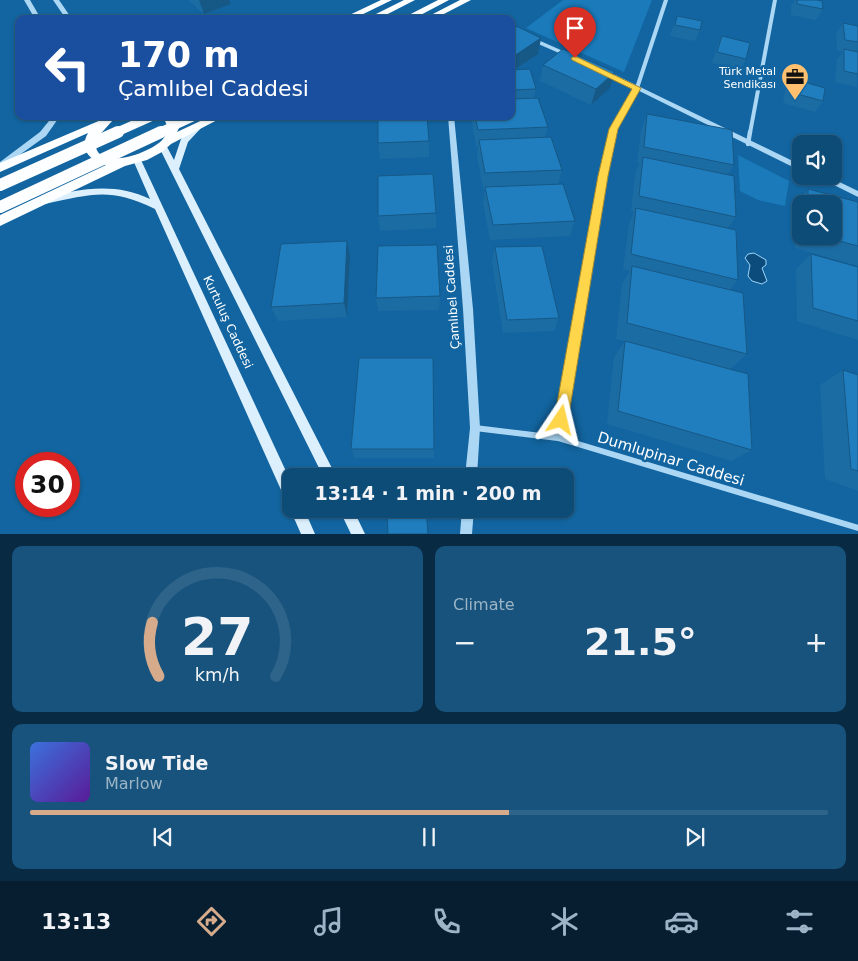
<!DOCTYPE html>
<meta charset="utf-8">
<style>
:root{--surface:#0e4c78;--page:#17537d;--text:#f1f3f6;--muted:#9bb4c6;--line:#2e638a;--accent:#d6ab8b}
body{margin:0;font-family:"DejaVu Sans",sans-serif;background:var(--page);color:var(--text);height:100vh;display:flex;flex-direction:column;font-size:19px;white-space:nowrap}
*{box-sizing:border-box;margin:0}
p{font-size:16px;color:var(--muted)}
.icon{flex:none;width:28px;height:28px;fill:none;stroke:currentColor;stroke-width:2;stroke-linecap:round;stroke-linejoin:round}
.map{position:relative;height:534px;overflow:hidden}
.drawer{display:flex;flex-direction:column;gap:12px;padding:12px;background:#082a42;flex:1}
.drawer>*{flex:none}
.hud{position:absolute;left:15px;top:15px;width:500px;height:105px;border-radius:10px;box-shadow:0 1px 4px #0004,0 0 0 1px var(--line);background:#1a4fa0;color:#fff;overflow:hidden}
.tools{position:absolute;left:792px;top:135px;display:grid;gap:10px}
.tools a{display:grid;place-items:center;width:50px;height:50px;border-radius:10px;background:var(--surface);box-shadow:0 1px 4px #0004,0 0 0 1px var(--line);font-size:25px}
.speed{position:absolute;left:15px;top:452px;display:flex;gap:10px;font-size:25px;font-weight:700;text-align:center}
.speed>*{display:grid;place-content:center;width:65px;height:65px;border-radius:50%;background:var(--surface);box-shadow:0 1px 4px #0004,0 0 0 1px var(--line);line-height:1}
.speed .limit{border:8px solid #d22;background:#fff;color:#111}
.pin{position:absolute;display:grid;place-items:center;width:42px;height:42px;color:#fff;margin:-51px -21px;border-radius:50% 50% 50% 0;rotate:-45deg;box-shadow:0 0 5px #0007}
.pin .icon{rotate:45deg}
.me{position:absolute;width:55px;margin:-28px;rotate:10deg;stroke-linejoin:round;filter:drop-shadow(0 0 4px #0008)}
.turn{display:flex;align-items:center;gap:18px;height:105px;padding:0 20px;font-size:22px}
.turn .icon{width:65px;height:65px;stroke-width:2.5}
.turn b{display:block;font-size:35px;line-height:42px}
.big{font-size:38px;font-weight:700;line-height:1.1}
.drawer .card{flex:1;display:flex;flex-direction:column;justify-content:center;gap:8px;min-width:0;padding:0 18px;border-radius:10px;background:var(--page)}
.drawer .dial{align-items:center;gap:0}
.dial svg{height:130px;overflow:visible;fill:none;stroke:var(--line);stroke-width:7;stroke-linecap:round;text-anchor:middle}
.dial text{fill:var(--text);stroke:none}
.song{display:flex;align-items:center;gap:15px}
.cover{width:60px;height:60px;border-radius:8px;background:linear-gradient(135deg,hsl(220 70% 55%),hsl(270 70% 35%))}
.played{height:5px;border-radius:2px;background:linear-gradient(90deg,var(--accent) 60%,var(--line) 60%)}
.keys{display:flex;justify-content:space-around;direction:ltr}
.heat{display:flex;justify-content:space-between;align-items:center;font-size:28px;direction:ltr}
.drawer .tiles{flex:1;display:grid;gap:12px;grid-template-columns:1fr 1fr}
.card:last-child{grid-column:span 2}
.trip{position:absolute;left:282px;top:468px;width:292px;height:50px;border-radius:10px;background:var(--surface);box-shadow:0 1px 4px #0004,0 0 0 1px var(--line);font-weight:700;line-height:50px;text-align:center}
.tabs{display:flex;height:80px;justify-content:space-around;align-items:center;background:#061e30;color:var(--muted)}
.tabs .icon{width:35px;height:35px}
.tabs .on{color:var(--accent)}
.tabs b{font-size:22px;color:var(--text)}
.map>svg:first-child{display:block}
.green{fill:#1a7aba}
.water{fill:#0b4c7c;stroke:#9dd4f8}
.lines{fill:none;stroke-linecap:round;stroke-linejoin:round}
.minor-far2{stroke:#abd7f5;stroke-width:4}
.minor-far1{stroke:#abd7f5;stroke-width:4.5}
.minor{stroke:#abd7f5;stroke-width:6}
.tertiary{fill:#abd7f5;fill-rule:evenodd}
.secondary{fill:#dbeffd;fill-rule:evenodd}
.trunk{fill:#fcfeff;fill-rule:evenodd}
.trunk-bridge-far1{stroke:#fcfeff;stroke-width:9}
.trunk-bridge{stroke:#fcfeff;stroke-width:12}
.wall{fill:#1c6ca4;fill-rule:evenodd}
.shaded-wall{fill:#165886}
.building{fill:#207ebf;stroke:#165886}
.route{fill:#ffd54a;stroke:#a68a30}
.labels{text-anchor:middle;dominant-baseline:central;stroke-width:5;stroke-linejoin:round;paint-order:stroke}
.far-poi-label{font-size:11px;fill:#fff;stroke:#1265a0;text-anchor:end}
.street-label{font-size:12px;fill:#fff;stroke:#1265a0}
.near-street-label{font-size:15px;fill:#fff;stroke:#1265a0}
</style>
<div class="map">
<svg width="858" height="534" viewBox="0 0 858 534">
<rect width="100%" height="100%" fill="#1265a0"/>
<path class="green" d="M563,0H652L624,72L526,28Z
M738,155L789,181L785,206L758,200L740,191Z"/>
<path class="water" d="M754,253L766,260V265L762,268L767,281L762,284L752,281L748,276L750,265L745,258L748,254Z"/>
<g class="lines">
<path class="minor-far2" d="M613,133L637,88L666,0
M750,133L775,0"/>
<path class="minor-far1" d="M748,144L750,132
M581,307L603,176L613,132"/>
<path class="minor" d="M475,428L558,438L858,528
M558,438L581,305"/>
<path class="tertiary" d="M24,0H30L41,19H35Z
M53,0H59L72,19H66Z
M511,28L572,55L573,56L568,57L511,32Z
M605,70L801,165V171L603,73L602,72Z
M53,116H60L46,136L0,169V162L40,132Z
M448,116H454L473,309L480,428L477,476H465L470,428L463,309Z
M816,176H827L858,191V197Z
M462,509H474L472,534H460Z"/>
<path class="secondary" d="M198,124L202,127L188,142L179,169L336,476H323L159,147L160,145H166L174,160L181,139L195,125Z
M137,157L141,160L291,482V503L286,501L155,209C110,187 92,194 45,204L40,201L42,199C78,188 116,182 150,199L133,160Z
M291,507V509H304L315,534H301L290,509Z
M339,509H353L365,534H351Z"/>
<path class="trunk" d="M381,0H392L353,19H341Z
M404,0H415L378,19H366Z
M438,0H449L413,19H401Z
M460,0H471L438,17L431,15Z
M163,116H173L179,128L177,132L211,116H225L171,144L162,152L147,160L125,166L0,226V215L106,165C91,160 78,151 88,133L0,172V163L108,117L113,120L96,139C90,174 151,154 163,139C166,136 167,131 168,128Z"/>
<path class="trunk-bridge-far1" d="M115,133L153,116
M158,133L195,116"/>
<path class="trunk-bridge" d="M0,185L118,132
M0,207L161,132"/>
</g>
<path class="wall" d="M188,0H229L231,4L204,14Z
M795,0H817L823,9L816,20L791,15V7Z
M677,16L700,30L695,41L670,36Z
M843,23L858,26L857,87L835,82L837,60L843,52L837,50L836,34Z
M511,29L541,38L538,54L515,70L536,89L534,98L548,127L545,137L562,170L558,184L575,221L570,236L490,240L483,203L485,189H483L477,156L478,146H476L471,116H511Z
M722,36L746,59L740,70L712,63L717,47Z
M543,65L615,72L610,88L591,105L540,81Z
M793,79L823,101L815,112L783,103L785,90Z
M647,114L734,165L728,174L736,217L728,228L738,280L730,290L747,354L730,369L752,450L732,461L607,424L614,357L625,341L616,339L622,284L630,271L623,269L629,223L634,212L631,211L635,173L640,163H637L641,130Z
M429,141V157L380,159L378,143Z
M808,189L858,202V266L795,248V204ZM801,204H834V236H801Z
M436,213V228L380,231L378,216Z
M495,247L559,318L554,331L503,333L492,262Z
M811,254L858,267V340L797,321L796,269Z
M350,256L347,317L278,321L271,307Z
M440,296L439,310L378,311L376,298Z
M843,370L858,375V491L825,479L820,385Z
M351,449H434V458H355Z"/>
<path class="shaded-wall" d="M199,0H229L231,4L204,14Z
M541,38L538,54L511,72V58Z
M615,72L610,88L591,105L596,89Z
M347,241L350,256L347,317L344,303Z"/>
<path class="building" d="M797,0H817L822,1L823,9L797,4Z
M677,16L702,21L700,30L675,25Z
M843,23L858,26V42L845,40Z
M516,26L541,38L511,58V29Z
M722,36L750,43L746,59L717,52Z
M563,49L615,72L596,89L543,65Z
M844,49L858,52V74L844,71Z
M530,69L536,89L511,90V70Z
M793,79L825,88L823,101L790,92Z
M538,98L548,127L478,130L475,116H511V99Z
M647,114L732,130L734,165L644,147Z
M378,116H427L429,141L378,143Z
M551,137L562,170L485,173L479,140Z
M643,157L734,176L736,217L639,196Z
M433,174L436,213L378,216V176Z
M563,184L575,221L493,225L485,187Z
M808,189L858,202V246L821,236H834V204H808Z
M636,208L736,230L738,280L631,254Z
M347,241L344,303L271,307L281,244Z
M437,245L440,296L376,298L378,246Z
M542,246L559,318L507,320L495,247Z
M811,254L858,267V321L813,308Z
M632,266L743,293L747,354L627,323Z
M625,341L748,374L752,450L618,411Z
M359,358H433L434,449H351Z
M843,370L858,375V471L851,469Z
M414,509H426L428,534H388L387,511Z"/>
<path class="route" d="M575,56L641,88L618,129L608,176L568,420L566,424L561,426L556,424L554,420L598,176L609,129L632,89L572,60L571,58Z"/>
<defs>
<symbol id="office-pin" viewBox="-11 -11 22 30"><path d="M0 17L-7.5 6A9.5 9.5 0 1 1 7.5 6Z" fill="#ffc06f" stroke="#1265a0"/><path d="M-6-3h4V-5.5h4V-3h4V5H-6ZM-1-4.5V-3h2v-1.5ZM-6 0V1H6V0Z" fill="#111"/></symbol>
</defs>
<g fill-rule="evenodd">
<use href="#office-pin" x="779" y="61" width="32" height="43"/>
</g>
<g class="labels">
<g class="far-poi-label">
<text x="776" y="71">Türk Metal<tspan x="776" dy="13">Sendikası</tspan></text>
</g>
<g class="street-label">
<text transform="translate(452 297) rotate(-94)">Çamlıbel Caddesi</text>
<text transform="translate(228 322) rotate(65)">Kurtuluş Caddesi</text>
</g>
<g class="near-street-label">
<text transform="translate(671 459) rotate(17)">Dumlupinar Caddesi</text>
</g>
</g>
</svg>
<div class="tools">
<a><svg class="icon" aria-label="sound" viewBox="0 0 24 24"><path d="M4 9h4l5-4v14l-5-4H4zM17 9q2 3 0 6"/></svg></a>
<a><svg class="icon" aria-label="search" viewBox="0 0 24 24"><circle cx="10" cy="10" r="6"/><path d="M15 15l6 6"/></svg></a>
</div>
<div class="speed"><div class="limit">30</div></div>
<div class="pin" style="left:575px;top:58px;background:#d93025"><svg class="icon" aria-label="arrive" viewBox="0 0 24 24"><path d="M6 21V4h12l-3 4 3 4H6"/></svg></div>
<svg class="me" style="left:561px;top:420px" viewBox="-20 -20 40 40"><path d="M0-17L14 15 0 8-14 15z" fill="#ffd54a" stroke="#fff" stroke-width="4"/></svg>
<div class="trip">13:14 · 1 min · 200 m</div>
<div class="hud">
<div class="turn"><svg class="icon" aria-label="left" viewBox="0 0 24 24"><path d="M17 20v-9H6M10 6l-5 5 5 5"/></svg><div><b>170 m</b>Çamlıbel Caddesi</div></div>
</div>
</div>
<section class="drawer">
<div class="tiles">
<div class="card dial"><svg viewBox="0 0 100 80">
<path d="M14 69A42 42 0 1 1 86 69"/>
<path d="M14 69A42 42 0 0 1 10 36" stroke="#d6ab8b"/>
<text x="50" y="56" font-size="32" font-weight="700">27</text>
<text x="50" y="72" font-size="11">km/h</text>
</svg></div>
<div class="card"><p>Climate</p>
<div class="heat"><a>−</a><b class="big">21.5°</b><a>+</a></div>
</div>
<div class="card">
<div class="song"><i class="cover"></i><div><b>Slow Tide</b><p>Marlow</p></div></div>
<div class="played"></div>
<div class="keys"><svg class="icon" aria-label="previous" viewBox="0 0 24 24"><path d="M18 5L8 12l10 7zM5 5v14"/></svg><svg class="icon" aria-label="pause" viewBox="0 0 24 24"><path d="M8 5v14M16 5v14"/></svg><svg class="icon" aria-label="next" viewBox="0 0 24 24"><path d="M6 5l10 7-10 7zM19 5v14"/></svg></div>
</div>
</div>
</section>
<nav class="tabs">
<b>13:13</b>
<svg class="icon on" aria-label="directions" viewBox="0 0 24 24"><path d="M12 3l9 9-9 9-9-9zM9 14v-3h6M13 9l2 2-2 2"/></svg>
<svg class="icon" aria-label="music" viewBox="0 0 24 24"><path d="M9 18V5l10-2v13"/><circle cx="6" cy="18" r="3"/><circle cx="16" cy="16" r="3"/></svg>
<svg class="icon" aria-label="phone" viewBox="0 0 24 24"><path d="M5 4h4l2 5-3 2q2 4 5 5l2-3 5 2v4C11 20 4 13 5 4z"/></svg>
<svg class="icon" aria-label="climate" viewBox="0 0 24 24"><path d="M12 3v18M4 7l16 10M4 17L20 7"/></svg>
<svg class="icon" aria-label="car" viewBox="0 0 24 24"><path d="M5 17H2v-5l4-1 3-4h7l3 4 3 1v5h-3M9 17h6M6 11h13"/><circle cx="7" cy="17" r="2"/><circle cx="17" cy="17" r="2"/></svg>
<svg class="icon" aria-label="filters" viewBox="0 0 24 24"><path d="M4 7h16M4 17h16"/><circle cx="9" cy="7" r="2"/><circle cx="15" cy="17" r="2"/></svg>
</nav>
